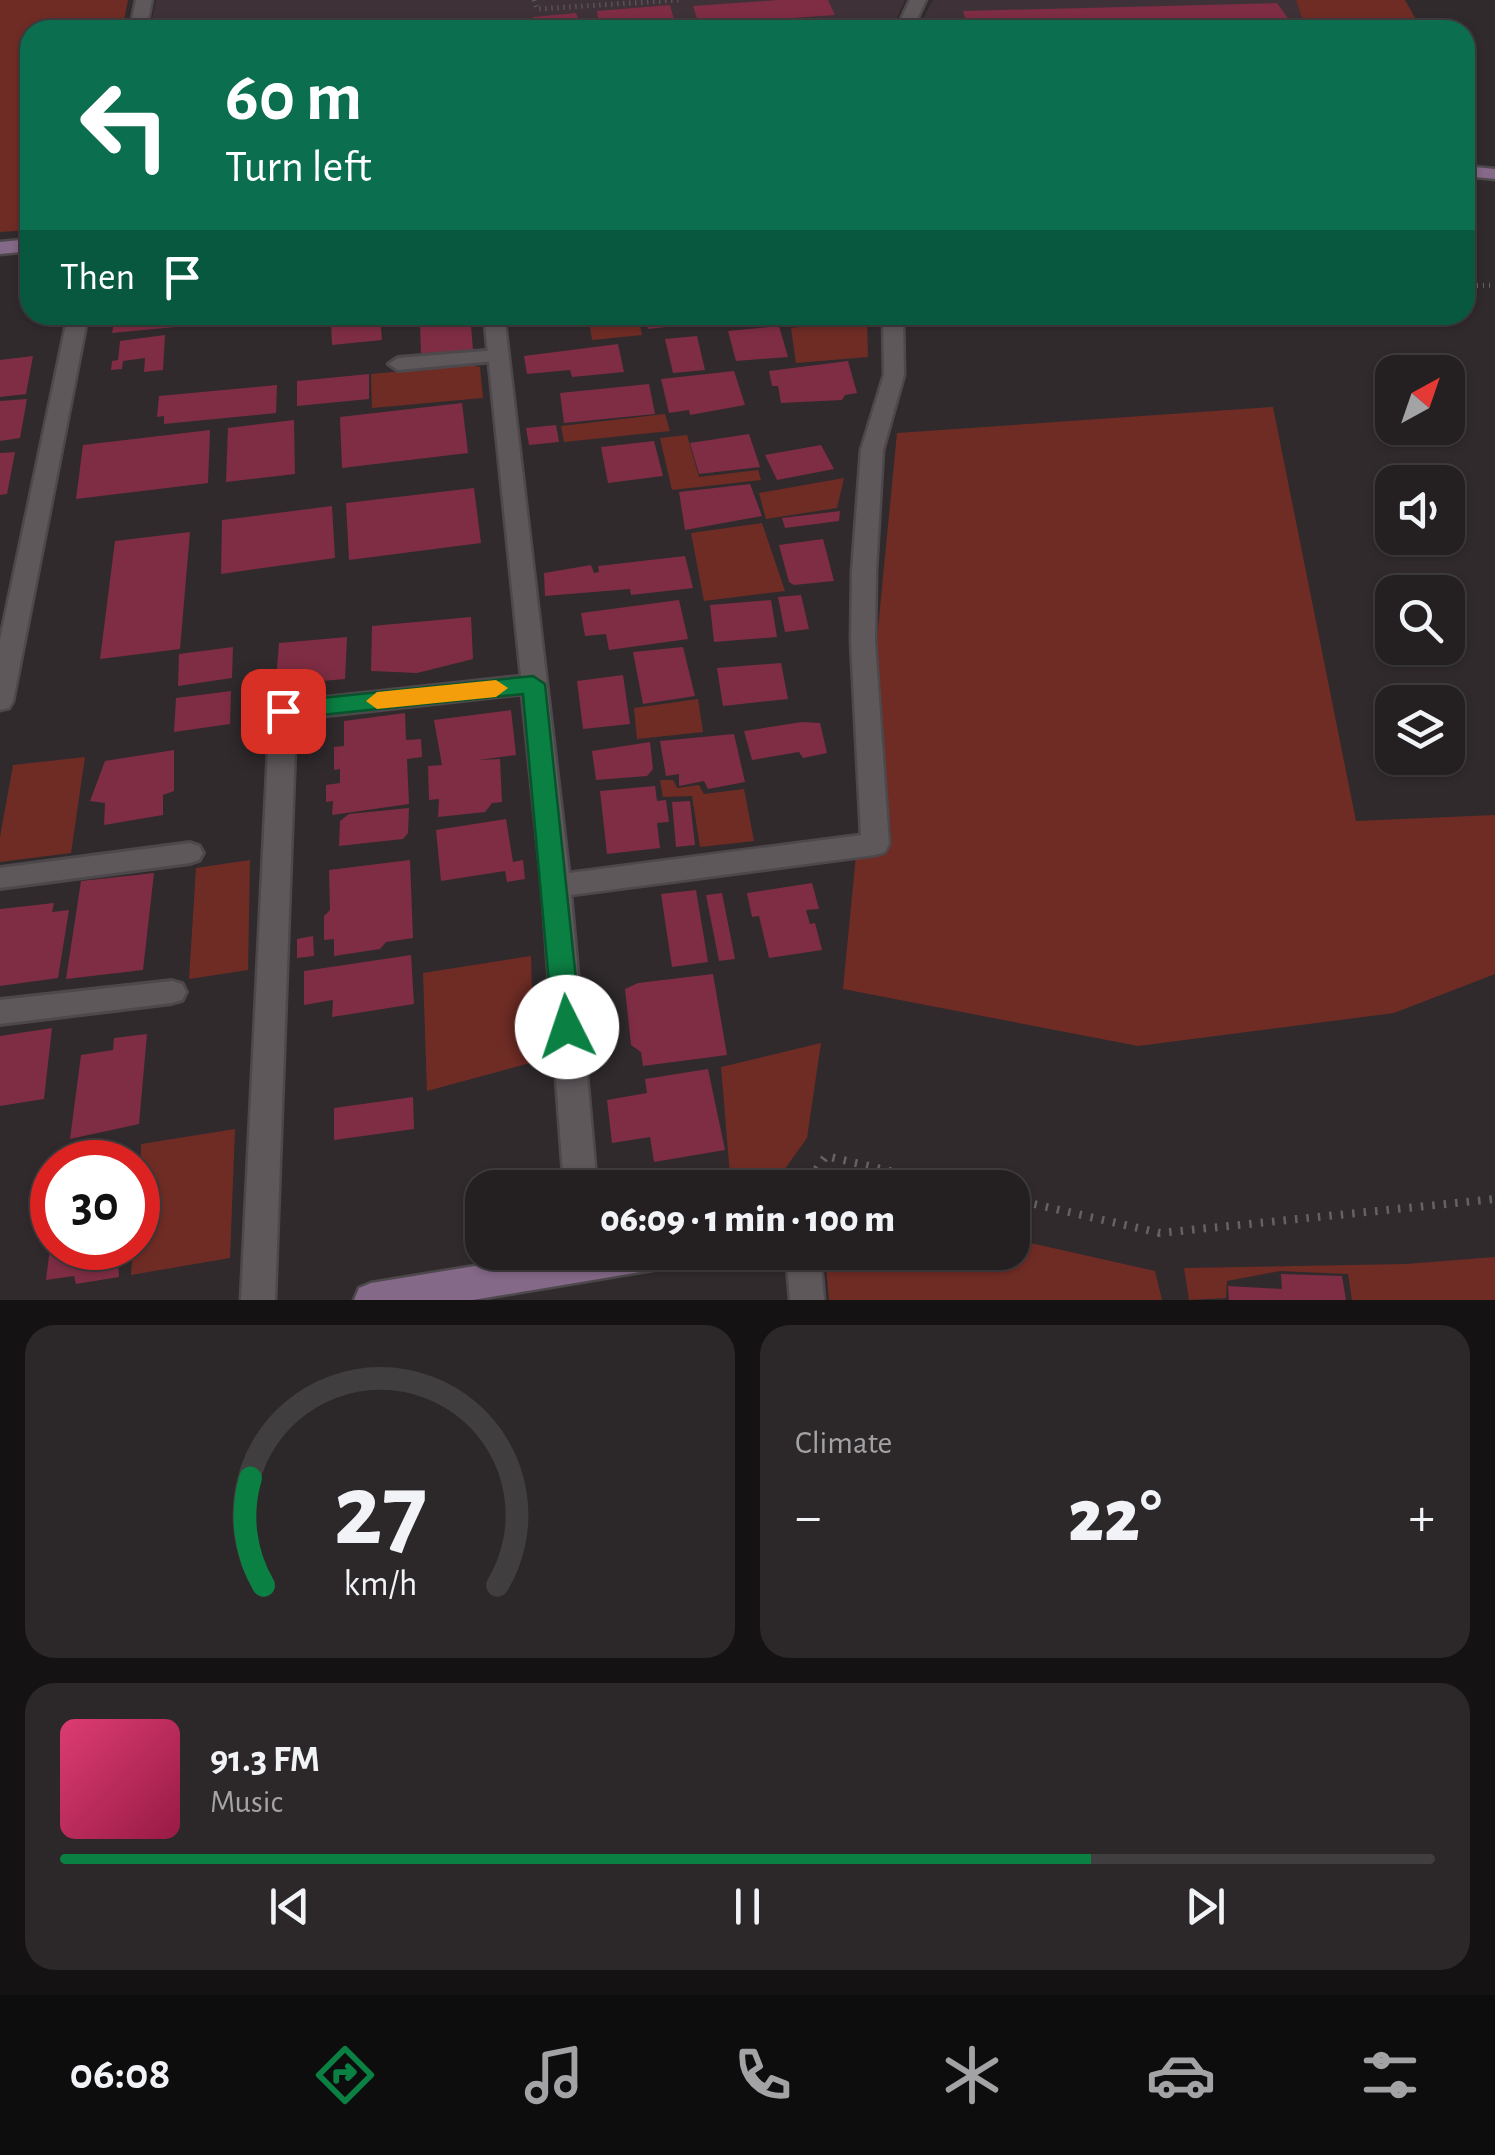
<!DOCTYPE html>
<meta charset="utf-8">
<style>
:root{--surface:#242022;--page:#2c282a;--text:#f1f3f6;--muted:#a3a3a5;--line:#413e40;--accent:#0b8043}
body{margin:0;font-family:"Alegreya Sans",sans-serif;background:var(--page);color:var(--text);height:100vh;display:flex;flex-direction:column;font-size:38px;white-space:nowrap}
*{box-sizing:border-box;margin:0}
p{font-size:32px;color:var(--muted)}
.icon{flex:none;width:55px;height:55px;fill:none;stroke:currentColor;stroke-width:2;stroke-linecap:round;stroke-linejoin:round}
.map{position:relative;height:1300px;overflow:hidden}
.drawer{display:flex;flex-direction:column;gap:25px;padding:25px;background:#141213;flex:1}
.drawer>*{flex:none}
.hud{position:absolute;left:20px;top:20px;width:1455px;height:305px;border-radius:30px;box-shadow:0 2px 8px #0004,0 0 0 2px var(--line);background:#0b6e4f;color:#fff;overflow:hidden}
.needle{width:65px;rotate:40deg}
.tools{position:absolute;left:1375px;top:355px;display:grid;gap:20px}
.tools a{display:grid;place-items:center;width:90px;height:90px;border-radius:20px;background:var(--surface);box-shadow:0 2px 8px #0004,0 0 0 2px var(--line);font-size:50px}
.speed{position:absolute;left:30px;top:1140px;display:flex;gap:20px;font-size:50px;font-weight:700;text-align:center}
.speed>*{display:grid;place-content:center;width:130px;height:130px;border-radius:50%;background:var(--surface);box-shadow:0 2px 8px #0004,0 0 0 2px var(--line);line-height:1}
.speed .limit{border:15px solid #d22;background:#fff;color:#111}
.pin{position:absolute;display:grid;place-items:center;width:85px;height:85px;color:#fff;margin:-42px;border-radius:20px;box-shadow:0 5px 15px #0006}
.me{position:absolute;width:110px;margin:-55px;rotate:356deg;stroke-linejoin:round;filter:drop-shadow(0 0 8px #0008)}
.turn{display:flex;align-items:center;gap:35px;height:210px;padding:0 40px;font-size:45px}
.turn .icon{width:130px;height:130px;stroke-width:2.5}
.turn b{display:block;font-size:70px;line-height:85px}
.then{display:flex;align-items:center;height:95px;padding:0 40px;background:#0003;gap:20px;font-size:38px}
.big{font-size:75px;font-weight:800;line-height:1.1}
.drawer .card{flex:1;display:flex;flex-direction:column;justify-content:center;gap:15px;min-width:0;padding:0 35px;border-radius:30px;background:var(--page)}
.drawer .dial{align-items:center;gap:0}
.dial svg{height:260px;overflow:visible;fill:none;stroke:var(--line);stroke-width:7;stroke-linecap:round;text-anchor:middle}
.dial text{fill:var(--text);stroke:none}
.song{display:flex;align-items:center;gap:30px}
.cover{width:120px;height:120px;border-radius:15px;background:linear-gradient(135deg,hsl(340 70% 55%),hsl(340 70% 35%))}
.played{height:10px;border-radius:5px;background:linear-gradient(90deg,var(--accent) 75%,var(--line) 75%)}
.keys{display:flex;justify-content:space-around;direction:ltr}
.heat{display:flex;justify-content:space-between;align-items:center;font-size:55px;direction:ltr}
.drawer .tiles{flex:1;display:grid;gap:25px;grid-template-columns:1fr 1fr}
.card:last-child{grid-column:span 2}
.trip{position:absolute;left:465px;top:1170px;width:565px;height:100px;border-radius:30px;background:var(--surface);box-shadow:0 2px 8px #0004,0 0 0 2px var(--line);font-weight:800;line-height:100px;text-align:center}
.tab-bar{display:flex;height:160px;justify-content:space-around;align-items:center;background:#0e0d0e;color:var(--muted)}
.tab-bar .icon{width:70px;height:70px}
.tab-bar .selected{color:var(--accent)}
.tab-bar b{font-size:45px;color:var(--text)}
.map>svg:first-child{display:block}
.built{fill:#3e3238}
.green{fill:#6f2c25}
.building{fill:#7e2d44}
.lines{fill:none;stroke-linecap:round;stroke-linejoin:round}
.lane-casing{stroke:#4d484b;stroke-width:6}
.street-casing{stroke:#4d484b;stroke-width:5}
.secondary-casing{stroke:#4d484b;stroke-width:5}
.path-far1{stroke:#666164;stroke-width:5;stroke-dasharray:1 5;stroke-linecap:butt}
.path{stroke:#666164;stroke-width:8;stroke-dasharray:2.5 9;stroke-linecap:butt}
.lane{fill:#5e585b;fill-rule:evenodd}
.street{fill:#5e585b;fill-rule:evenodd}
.secondary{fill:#856988;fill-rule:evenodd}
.route{fill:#0b8043;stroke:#07532c;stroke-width:2.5}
.slow{fill:#f59e0b}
</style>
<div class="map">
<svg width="1495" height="1300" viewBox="0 0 1495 1300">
<rect width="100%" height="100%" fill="#302a2d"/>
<path class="built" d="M156,0H905L891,30H150Z
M933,0H1296L1306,30H917Z"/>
<path class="green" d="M0,0H128L122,30H30V230L0,232Z
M1296,0H1405L1422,30H1306Z
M588,315H638L642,335L592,340Z
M867,320L868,357L796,363L791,328Z
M471,365L480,367L483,398L372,408L371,374Z
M1273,407L1356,821L1495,815V974L1394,1013L1138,1046L843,989L897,433Z
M665,414L670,431L564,442L561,426Z
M687,435L699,477L758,470L761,480L672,490L660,438Z
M844,478L837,508L766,519L759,493Z
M762,523L785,591L704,601L691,533Z
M698,699L703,732L637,739L634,708Z
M85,757L71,853L0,862V837L13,765Z
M660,780H673L677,788L699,785L704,794L744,789L754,841L700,847L692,796L663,797Z
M250,860L248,970L189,979L196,868Z
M531,956L534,1062L427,1091L423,973Z
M821,1043L807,1138L774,1184L731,1187L721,1067Z
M235,1129L230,1258L131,1275L133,1248H138L141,1144Z
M1013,1239L1155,1271L1162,1300H829L825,1253L1012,1252Z
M1495,1257V1300H1352L1348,1274L1280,1271L1227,1281L1226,1298L1189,1300L1184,1268L1406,1264Z"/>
<path class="building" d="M778,0H828L835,15L699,25L693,6Z
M1277,3L1292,24L969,30L963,11Z
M670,5L677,30H600L597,11Z
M576,13L580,23L537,27L533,17Z
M99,315H188L186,326L112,333L114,323L97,324Z
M399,315L464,316L465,325H471L473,350L421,355L420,320L400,322Z
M645,315H691L694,324L648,329Z
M380,317L382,340L332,345L331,322Z
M779,326L788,357L736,361L728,331Z
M165,335L163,370L144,372L145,358L123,361L122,369L111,370L112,361L118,360L120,341Z
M697,336L705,370L673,373L665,339Z
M618,344L624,372L572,377L570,370L527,374L524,356Z
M33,356L26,394L0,397V360Z
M848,361L857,393L845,395L842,400L781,403L778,386H772L769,371Z
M734,371L745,405L690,415L689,410L669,413L661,379Z
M369,374V399L297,406V381Z
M649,384L655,414L564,423L560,393Z
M277,385L276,413L164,424V416L157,417L159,396Z
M27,399L20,438L0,441V401Z
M462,403L468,453L342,468L340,417Z
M294,420L295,474L226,482L228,428Z
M556,425L559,442L529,445L526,428Z
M210,430L208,483L76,499L83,445Z
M749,434L760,467L699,474L690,443Z
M654,441L663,476L608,483L601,447Z
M821,445L834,469L777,480L765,455Z
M15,452L7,494L0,495V453Z
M750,484L762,516L685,530L679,492Z
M474,488L481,543L349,560L346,503Z
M332,506L335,558L221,574L222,520Z
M840,511L839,521L785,528L782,518Z
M190,532L180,649L100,659L115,541Z
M823,539L834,581L794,585L789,582L779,545Z
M685,556L693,588L631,595L630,589L545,596L544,573L591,565L594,573L599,572L598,566Z
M801,595L809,629L785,632L778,597Z
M679,600L688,639L609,650L606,634L585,636L581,613Z
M771,600L777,637L714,642L710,605Z
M471,617L473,659L417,673L371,671L372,626Z
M347,637L345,679L287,684L288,679L276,680L279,643Z
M233,647L232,678L178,686L179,654Z
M683,647L695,696L643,704L633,652Z
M781,663L788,699L723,706L717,668Z
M623,675L630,724L583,729L577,681Z
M231,691L230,724L174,732L176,698Z
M511,710L516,755L478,760L500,759L502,802L492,803L485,812L438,817L439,799L429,800L428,766L442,765L434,720Z
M405,713L406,740L421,739L422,757L407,759L409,804L332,815L333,801L326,802V785L340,783V769L334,770V747L344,746V721Z
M802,722L820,723L827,753L803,758L799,752L752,760L744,731Z
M734,734L745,782L708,789L704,781L679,786V774L666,776L660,741Z
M650,742L653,769L647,776L596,780L592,751Z
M174,750V791L163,795V815L104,825L105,803L90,801L105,761Z
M655,786L657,801L666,800L669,822L657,823L660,848L607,854L600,791Z
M690,801L695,845L676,847L672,802Z
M409,808L408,833L403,839L339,846L340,821L349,814Z
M506,819L513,862L523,860L525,879L507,882L505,871L441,881L436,830Z
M410,860L413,938L386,942L380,949L334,956V939L324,940V916L330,910L329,870Z
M154,873L143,970L66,979L81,881Z
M812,883L819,909L806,910L810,924L815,923L822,950L769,958L759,916L752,917L747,893Z
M696,890L708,962L672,967L661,894Z
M722,893L735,959L719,961L706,895Z
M54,903L52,912L69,910L58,978L0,986V909Z
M313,936L314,956L297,958V939Z
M411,955L414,1004L332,1017L333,1000L304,1005V971Z
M713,974L727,1055L643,1066L641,1052L631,1045L625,989L638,983Z
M52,1028L44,1099L0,1106V1036Z
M147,1034L139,1124L70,1139L81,1055L113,1050L114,1038Z
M708,1069L725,1150L654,1162L650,1137L612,1143L607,1100L647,1093L645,1079Z
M413,1097L414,1129L334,1140V1108Z
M126,1148L125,1162H61L62,1158Z
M50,1248H117L119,1277L76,1284L74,1276L46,1280Z
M1281,1274L1342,1276L1346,1300H1229L1228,1286L1282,1289Z"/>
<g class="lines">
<defs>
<path id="lane" d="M498,350L505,352V360L398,370L389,364L398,358Z
M190,843L199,846L203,853L199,860L190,863L0,888V868Z
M172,981L182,984L186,992L182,1000L172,1003L0,1024V1000Z"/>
<path id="street" d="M136,0H152L146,30H130Z
M910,0H926L912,30H896Z
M68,315H88L13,701L9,708L0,710V640Z
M484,315H504L569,873L861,835L851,641L852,571L861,450L884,375L883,315H903L904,375L883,450L876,571L875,641L889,844L885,852L875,855L571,895L597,1188H564L542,886L522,694L296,719L275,1300H241L270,711L274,704L283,702L521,676Z
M786,1252H820L824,1300H790Z"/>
<path id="secondary" d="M1465,166L1495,169V179L1465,176Z
M30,239V251L0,254V242Z
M560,1252H681L676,1263L664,1268L473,1300H354L359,1288L371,1283Z"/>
</defs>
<use href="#lane" class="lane-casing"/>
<use href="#street" class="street-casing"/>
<use href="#secondary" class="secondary-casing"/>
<path class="path-far1" d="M534,0L537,9L679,0
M1465,286L1495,285"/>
<path class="path" d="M803,1188L826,1156L963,1188
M1012,1199L1160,1233L1495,1199"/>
<use href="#lane" class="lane"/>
<use href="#street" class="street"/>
<use href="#secondary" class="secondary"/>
</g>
<path class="route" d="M533,676L545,684L581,1027L577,1035L567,1039L557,1035L553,1027L523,694L283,719L271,711L283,702Z"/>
<path class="slow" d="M496,680L508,688L496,697L377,709L366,701L377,692Z"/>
</svg>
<div class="tools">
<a><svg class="needle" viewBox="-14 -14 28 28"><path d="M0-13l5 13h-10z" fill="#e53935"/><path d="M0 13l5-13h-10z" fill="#a3a3a5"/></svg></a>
<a><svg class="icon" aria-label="sound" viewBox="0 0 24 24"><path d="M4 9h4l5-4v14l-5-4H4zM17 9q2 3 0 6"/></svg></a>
<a><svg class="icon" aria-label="search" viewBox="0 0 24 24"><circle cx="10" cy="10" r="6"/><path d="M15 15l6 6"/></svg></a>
<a><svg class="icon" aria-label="layers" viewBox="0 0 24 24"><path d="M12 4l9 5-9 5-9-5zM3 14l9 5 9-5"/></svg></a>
</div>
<div class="speed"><div class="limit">30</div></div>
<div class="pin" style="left:283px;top:711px;background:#d93025"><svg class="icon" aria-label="arrive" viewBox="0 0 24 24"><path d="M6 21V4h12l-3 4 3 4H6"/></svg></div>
<svg class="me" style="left:567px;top:1027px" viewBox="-20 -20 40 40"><circle r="19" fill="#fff"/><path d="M0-13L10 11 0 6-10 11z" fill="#0b8043"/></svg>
<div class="trip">06:09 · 1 min · 100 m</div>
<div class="hud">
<div class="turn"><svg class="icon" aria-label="left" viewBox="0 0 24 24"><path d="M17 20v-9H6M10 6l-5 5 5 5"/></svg><div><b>60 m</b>Turn left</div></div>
<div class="then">Then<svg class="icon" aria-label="arrive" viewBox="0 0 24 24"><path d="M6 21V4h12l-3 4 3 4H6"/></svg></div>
</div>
</div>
<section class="drawer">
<div class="tiles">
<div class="card dial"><svg viewBox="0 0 100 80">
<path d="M14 69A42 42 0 1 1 86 69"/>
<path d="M14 69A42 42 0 0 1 10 36" stroke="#0b8043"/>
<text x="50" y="56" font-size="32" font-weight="700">27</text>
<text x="50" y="72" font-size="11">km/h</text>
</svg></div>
<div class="card"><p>Climate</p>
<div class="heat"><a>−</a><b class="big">22°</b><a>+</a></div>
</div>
<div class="card">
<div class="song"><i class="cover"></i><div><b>91.3 FM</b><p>Music</p></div></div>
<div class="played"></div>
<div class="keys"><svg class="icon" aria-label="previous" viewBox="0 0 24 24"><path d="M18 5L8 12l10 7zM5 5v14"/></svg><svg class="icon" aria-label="pause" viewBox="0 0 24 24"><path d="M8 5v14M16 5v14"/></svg><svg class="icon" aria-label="next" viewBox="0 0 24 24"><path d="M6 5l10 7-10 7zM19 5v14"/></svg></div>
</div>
</div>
</section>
<nav class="tab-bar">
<b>06:08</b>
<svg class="icon selected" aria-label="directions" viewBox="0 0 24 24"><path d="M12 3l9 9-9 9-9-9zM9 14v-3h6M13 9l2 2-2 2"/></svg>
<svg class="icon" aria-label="music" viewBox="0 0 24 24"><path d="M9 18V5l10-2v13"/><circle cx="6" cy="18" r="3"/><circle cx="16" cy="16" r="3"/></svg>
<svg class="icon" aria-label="phone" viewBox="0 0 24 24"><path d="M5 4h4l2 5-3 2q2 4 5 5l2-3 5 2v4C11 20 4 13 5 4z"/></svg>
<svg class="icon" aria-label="climate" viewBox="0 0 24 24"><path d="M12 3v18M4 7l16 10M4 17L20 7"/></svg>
<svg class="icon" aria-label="car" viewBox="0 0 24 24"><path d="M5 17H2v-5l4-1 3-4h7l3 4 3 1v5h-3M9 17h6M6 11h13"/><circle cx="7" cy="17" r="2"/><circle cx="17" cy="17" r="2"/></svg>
<svg class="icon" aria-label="filters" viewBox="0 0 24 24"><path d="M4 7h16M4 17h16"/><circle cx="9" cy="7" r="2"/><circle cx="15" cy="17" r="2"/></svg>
</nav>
